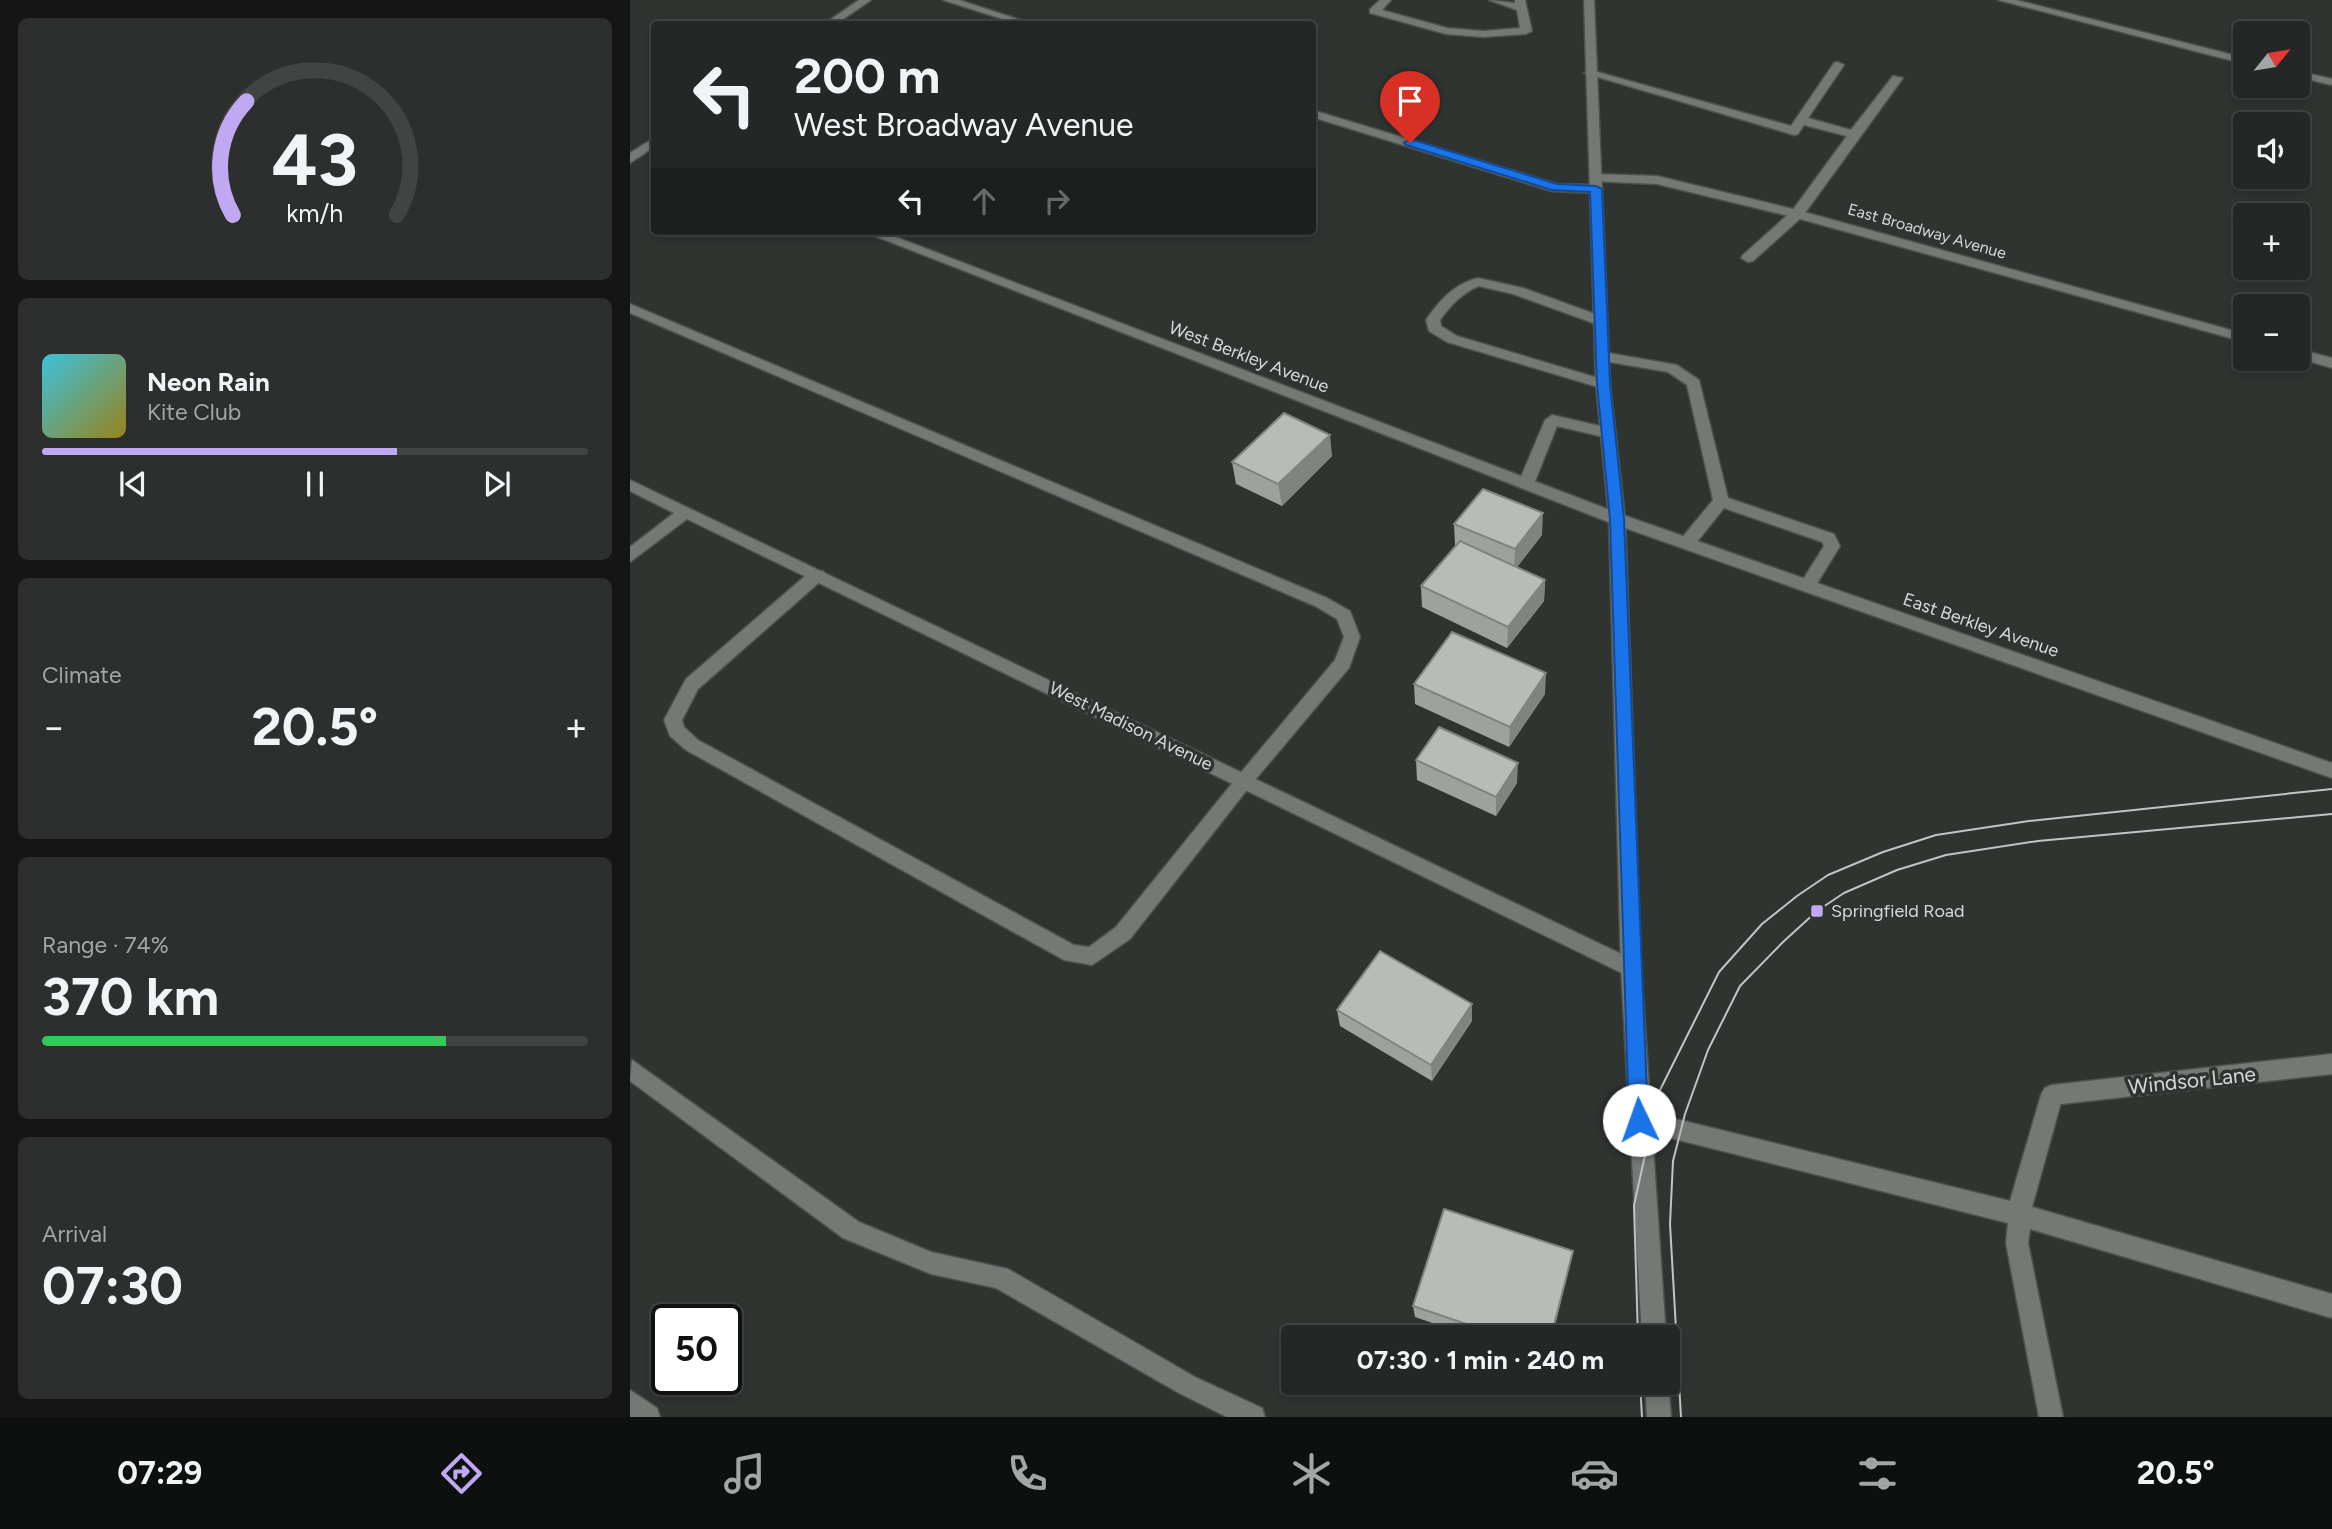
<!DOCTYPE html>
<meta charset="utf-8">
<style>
:root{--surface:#242725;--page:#2c2f2d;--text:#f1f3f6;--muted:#a3a5a7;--line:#414442;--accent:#c1a8f3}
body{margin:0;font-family:Figtree,sans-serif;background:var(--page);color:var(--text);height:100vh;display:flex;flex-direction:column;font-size:26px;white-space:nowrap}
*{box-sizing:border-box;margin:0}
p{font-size:23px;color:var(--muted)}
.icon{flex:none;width:38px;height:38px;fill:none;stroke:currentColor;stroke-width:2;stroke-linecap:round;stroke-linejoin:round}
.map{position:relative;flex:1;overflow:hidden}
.side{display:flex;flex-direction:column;gap:18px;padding:18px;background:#141514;width:630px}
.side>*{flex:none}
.banner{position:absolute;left:21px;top:21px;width:665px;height:214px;border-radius:7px;box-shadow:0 4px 10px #0003,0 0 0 2px var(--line);background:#242725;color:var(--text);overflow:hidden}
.needle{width:46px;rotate:60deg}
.controls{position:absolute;left:1603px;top:21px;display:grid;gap:14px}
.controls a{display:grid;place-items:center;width:77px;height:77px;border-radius:7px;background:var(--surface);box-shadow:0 4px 10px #0003,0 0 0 2px var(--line);font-size:35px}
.speed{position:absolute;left:21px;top:1304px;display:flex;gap:14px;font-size:35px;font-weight:700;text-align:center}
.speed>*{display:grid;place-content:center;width:91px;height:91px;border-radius:50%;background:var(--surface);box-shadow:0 4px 10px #0003,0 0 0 2px var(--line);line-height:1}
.speed .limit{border:4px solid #111;border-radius:10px;background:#fff;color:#111}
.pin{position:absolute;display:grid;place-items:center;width:60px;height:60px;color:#fff;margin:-72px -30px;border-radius:50% 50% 50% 0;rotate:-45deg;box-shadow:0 0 7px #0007}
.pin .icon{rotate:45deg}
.me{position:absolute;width:77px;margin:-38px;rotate:357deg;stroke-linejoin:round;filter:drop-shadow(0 0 5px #0008)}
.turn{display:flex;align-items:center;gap:24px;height:147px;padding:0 28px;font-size:32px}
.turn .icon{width:91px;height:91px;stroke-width:2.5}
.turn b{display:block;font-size:49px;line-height:60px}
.lanes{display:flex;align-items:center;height:66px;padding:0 28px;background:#0003;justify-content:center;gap:35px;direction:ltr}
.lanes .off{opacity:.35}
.big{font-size:52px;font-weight:700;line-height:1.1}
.side .card{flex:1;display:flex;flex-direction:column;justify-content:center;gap:10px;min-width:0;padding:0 24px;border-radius:10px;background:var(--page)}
.side .dial{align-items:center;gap:0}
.dial svg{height:182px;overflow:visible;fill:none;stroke:var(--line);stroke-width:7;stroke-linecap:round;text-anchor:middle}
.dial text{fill:var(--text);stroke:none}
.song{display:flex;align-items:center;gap:21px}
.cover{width:84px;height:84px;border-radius:10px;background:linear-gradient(135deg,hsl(190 70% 55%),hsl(50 70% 35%))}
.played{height:7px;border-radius:4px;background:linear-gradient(90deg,var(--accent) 65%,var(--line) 65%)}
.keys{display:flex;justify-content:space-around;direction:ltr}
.heat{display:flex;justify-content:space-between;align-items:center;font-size:38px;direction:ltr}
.charge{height:10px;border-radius:5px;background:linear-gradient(90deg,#34c759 74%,var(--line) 0)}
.trip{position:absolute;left:651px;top:1325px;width:399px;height:70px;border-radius:7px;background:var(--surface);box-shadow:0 4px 10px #0003,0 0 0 2px var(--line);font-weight:700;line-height:70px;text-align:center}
.dock{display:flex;height:112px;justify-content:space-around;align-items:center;background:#0e100f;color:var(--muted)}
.dock .icon{width:49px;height:49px}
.dock .current{color:var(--accent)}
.dock b{font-size:32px;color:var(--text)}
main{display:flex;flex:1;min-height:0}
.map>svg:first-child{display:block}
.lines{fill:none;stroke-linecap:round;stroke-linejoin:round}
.service-casing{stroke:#4d514e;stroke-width:3}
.minor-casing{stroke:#4d514e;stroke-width:3}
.secondary-casing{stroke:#4d514e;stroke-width:3}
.service{fill:#747975;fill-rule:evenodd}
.minor{fill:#747975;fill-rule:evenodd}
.secondary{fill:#747975;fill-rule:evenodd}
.tram{stroke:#c1c4c2;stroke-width:2}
.wall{fill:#9da29e}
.shaded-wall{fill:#808481}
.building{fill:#b7bcb8;stroke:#808481;stroke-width:2}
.route{fill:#1a73e8;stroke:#114b97;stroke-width:2}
.poi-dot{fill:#c1a8f3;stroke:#303431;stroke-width:2.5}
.labels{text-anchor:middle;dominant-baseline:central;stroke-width:7;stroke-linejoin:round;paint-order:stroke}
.far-street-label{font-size:16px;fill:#d5d8d6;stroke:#303431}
.street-label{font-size:18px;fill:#d5d8d6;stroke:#303431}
.poi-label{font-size:18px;fill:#d5d8d6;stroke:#303431;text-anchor:start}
.near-street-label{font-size:21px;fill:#d5d8d6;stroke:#303431}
</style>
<main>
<section class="side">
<div class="card dial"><svg viewBox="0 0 100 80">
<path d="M14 69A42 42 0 1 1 86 69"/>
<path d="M14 69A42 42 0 0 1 20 19" stroke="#c1a8f3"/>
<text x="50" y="56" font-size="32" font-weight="700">43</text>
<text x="50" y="72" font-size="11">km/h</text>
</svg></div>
<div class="card">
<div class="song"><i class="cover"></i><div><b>Neon Rain</b><p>Kite Club</p></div></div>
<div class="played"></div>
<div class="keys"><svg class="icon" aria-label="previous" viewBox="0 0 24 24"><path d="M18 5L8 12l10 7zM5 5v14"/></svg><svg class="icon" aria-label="pause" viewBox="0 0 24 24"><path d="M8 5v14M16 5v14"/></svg><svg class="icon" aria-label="next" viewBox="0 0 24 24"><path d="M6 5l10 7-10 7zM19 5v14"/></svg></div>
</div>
<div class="card"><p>Climate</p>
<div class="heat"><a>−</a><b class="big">20.5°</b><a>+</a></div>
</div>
<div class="card"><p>Range · 74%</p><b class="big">370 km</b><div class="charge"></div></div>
<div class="card"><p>Arrival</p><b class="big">07:30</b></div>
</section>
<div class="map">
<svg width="1702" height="1417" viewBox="0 0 1702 1417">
<rect width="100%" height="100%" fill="#303431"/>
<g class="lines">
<defs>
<path id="service" d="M750,0H761L752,10L817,28L853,31L890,28L887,10L859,0L885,3V0H895L902,31L896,34L853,37L816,34L740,13V9Z
M1208,62L1214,65L1178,118L1221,130L1263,76L1273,78L1172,217L1123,261L1118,262L1111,258L1113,255L1162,211L1217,136L1174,125L1168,134L1164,135L954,73L964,71L1161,126L1204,63Z
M848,278L893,288L976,318L978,321L976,324H966L883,294L849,286C832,293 821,305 810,320L811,326L827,336L978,381L980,384L978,387H968L817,342L799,331L796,320C810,300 824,284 848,278Z
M0,304L697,598L720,611L730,637L719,668L620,786L500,939L462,965L434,960L56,750L40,736L34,720L56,679L181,571H193L195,575L193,579L68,689L52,720L54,727L68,740L444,945L459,947L486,927L608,776L705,660L714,637L707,619L685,606L0,313Z
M973,352L1047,365L1069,380L1098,498L1204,534L1210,546L1183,590L1177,592L1169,586L1194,546L1192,542L1094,508L1063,547H1051L1049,543L1051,539L1083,500L1057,385L1038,372L968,360V354Z
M922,415L983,429L985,433L978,438L927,426L904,484L901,488H891L888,484L915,420Z
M2,1060L229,1222L301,1252L378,1269L565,1377L632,1408L635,1417H597L549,1393L366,1288L301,1274L213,1238L0,1081Z
M1422,1085L1429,1088L1433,1095L1402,1207L1702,1294V1318L1400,1229L1398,1243L1433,1417H1409L1376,1243L1378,1223L1009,1130L1001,1127L998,1120L1001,1113L1009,1110L1380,1201L1411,1095L1415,1088Z
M0,1390L27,1408L30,1417H0Z"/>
<path id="minor" d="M229,0H241L206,24H194Z
M313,0H329L403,24H388Z
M1368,0H1386L1615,58V64Z
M1668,71L1702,79V85L1668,77Z
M682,110L927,184L966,185L972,189L966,193L922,191L682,117Z
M24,138V147L0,163V153Z
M965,174L1027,176L1167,210L1615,334V342L1163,217L1027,184L961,181V175Z
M232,231H250L993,515L1702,763V778L981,523Z
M1668,349L1702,358V368L1668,358Z
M0,480L1008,962L1011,968L1008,974L1001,977L994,974L57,519L0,562V547L44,513L0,491Z
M1702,1054V1074L1422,1105L1415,1102L1411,1095L1415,1088L1422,1085Z"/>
<path id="secondary" d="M954,0H964L980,384L995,519L1011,968L1036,1337H1012L991,968L979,519L966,384Z
M1038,1379L1041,1417H1017L1015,1382H1038Z"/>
</defs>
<use href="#service" class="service-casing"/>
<use href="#minor" class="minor-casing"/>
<use href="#secondary" class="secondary-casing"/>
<use href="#service" class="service"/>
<use href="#minor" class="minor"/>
<use href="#secondary" class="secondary"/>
<path class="tram" d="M1008,1337L1004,1205L1029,1092L1089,972L1132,924L1167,896L1198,875L1253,852L1306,835L1399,821L1702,789
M1010,1382L1012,1417
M1051,1417L1040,1224L1043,1161L1055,1114L1078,1050L1110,986L1153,942L1187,911L1214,893L1267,870L1316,855L1408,841L1702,814"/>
</g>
<path class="wall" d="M702,456L652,506L606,484L602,462Z
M824,524L912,535L887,567L915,580L914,601L877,648L792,607L791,586L826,545H825Z
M784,684L915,694L879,747L785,704Z
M786,760L887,783L866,816L787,780Z
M707,1010L842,1021L802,1081L710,1026Z
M943,1251L922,1337H843L785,1317L783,1306Z"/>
<path class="shaded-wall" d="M700,435L702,456L652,506L648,484Z
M913,513L912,535L884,571L885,549Z
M915,580L914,601L877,648L878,627Z
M916,673L915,694L879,747L880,727Z
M888,763L887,783L866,816V797Z
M842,1004V1021L802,1081L801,1065Z
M943,1251L922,1337H921Z"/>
<path class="building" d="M654,413L700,435L648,484L602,462Z
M853,489L913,513L885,549L824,524Z
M830,541L915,580L878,627L791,586Z
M822,632L916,673L880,727L784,684Z
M809,727L888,763L866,797L786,760Z
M750,951L842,1004L801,1065L707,1010Z
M814,1209L943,1251L921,1337H875L783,1306Z"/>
<path class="route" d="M780,139L927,184L966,186L972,189L980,384L994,519L1018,1120L1016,1127L1009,1130L1002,1127L999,1120L980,519L967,384L960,192L922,190L776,145L774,143Z"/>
<rect class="poi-dot" x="1180" y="904" width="14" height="14" rx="3.5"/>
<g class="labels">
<g class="far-street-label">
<text transform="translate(1297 231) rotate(16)">East Broadway Avenue</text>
</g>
<g class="street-label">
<text transform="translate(619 357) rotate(21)">West Berkley Avenue</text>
<text transform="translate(1351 625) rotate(19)">East Berkley Avenue</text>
<text transform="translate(501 726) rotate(26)">West Madison Avenue</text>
</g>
<g class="poi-label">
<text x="1201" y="911">Springfield Road</text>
</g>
<g class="near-street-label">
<text transform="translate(1562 1080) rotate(-6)">Windsor Lane</text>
</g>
</g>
</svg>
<div class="controls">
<a><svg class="needle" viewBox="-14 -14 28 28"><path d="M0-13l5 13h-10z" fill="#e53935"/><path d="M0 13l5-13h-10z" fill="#a3a5a7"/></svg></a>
<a><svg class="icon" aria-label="sound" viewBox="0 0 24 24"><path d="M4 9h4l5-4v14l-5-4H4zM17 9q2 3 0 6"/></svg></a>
<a>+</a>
<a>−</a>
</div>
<div class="speed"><div class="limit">50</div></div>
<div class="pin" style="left:780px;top:143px;background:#d93025"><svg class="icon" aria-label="arrive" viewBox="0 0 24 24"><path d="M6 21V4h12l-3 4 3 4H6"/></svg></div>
<svg class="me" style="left:1009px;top:1120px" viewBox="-20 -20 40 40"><circle r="19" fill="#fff"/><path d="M0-13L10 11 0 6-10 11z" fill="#1a73e8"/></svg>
<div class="trip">07:30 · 1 min · 240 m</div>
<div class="banner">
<div class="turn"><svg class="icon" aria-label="left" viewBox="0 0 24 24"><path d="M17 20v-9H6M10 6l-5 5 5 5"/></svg><div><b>200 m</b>West Broadway Avenue</div></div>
<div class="lanes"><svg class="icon" aria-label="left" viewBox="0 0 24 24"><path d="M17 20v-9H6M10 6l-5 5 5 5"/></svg><svg class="icon off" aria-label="ahead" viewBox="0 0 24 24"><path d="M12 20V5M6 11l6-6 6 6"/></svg><svg class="icon off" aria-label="right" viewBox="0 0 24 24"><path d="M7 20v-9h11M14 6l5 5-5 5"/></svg></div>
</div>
</div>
</main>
<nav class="dock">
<b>07:29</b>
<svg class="icon current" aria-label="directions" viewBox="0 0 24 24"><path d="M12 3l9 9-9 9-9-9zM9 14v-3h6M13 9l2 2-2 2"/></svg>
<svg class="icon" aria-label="music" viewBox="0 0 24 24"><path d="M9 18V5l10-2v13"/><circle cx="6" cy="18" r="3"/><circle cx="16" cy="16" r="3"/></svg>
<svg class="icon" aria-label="phone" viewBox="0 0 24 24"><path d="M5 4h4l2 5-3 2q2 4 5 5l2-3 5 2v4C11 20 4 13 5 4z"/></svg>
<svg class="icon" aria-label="climate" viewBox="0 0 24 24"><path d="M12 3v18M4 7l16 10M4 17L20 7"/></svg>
<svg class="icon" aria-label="car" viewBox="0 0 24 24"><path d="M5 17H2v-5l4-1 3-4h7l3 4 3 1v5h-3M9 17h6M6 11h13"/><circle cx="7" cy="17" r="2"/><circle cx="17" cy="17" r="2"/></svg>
<svg class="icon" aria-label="filters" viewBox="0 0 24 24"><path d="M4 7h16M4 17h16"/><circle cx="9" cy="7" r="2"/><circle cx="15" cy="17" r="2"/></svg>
<b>20.5°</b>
</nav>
